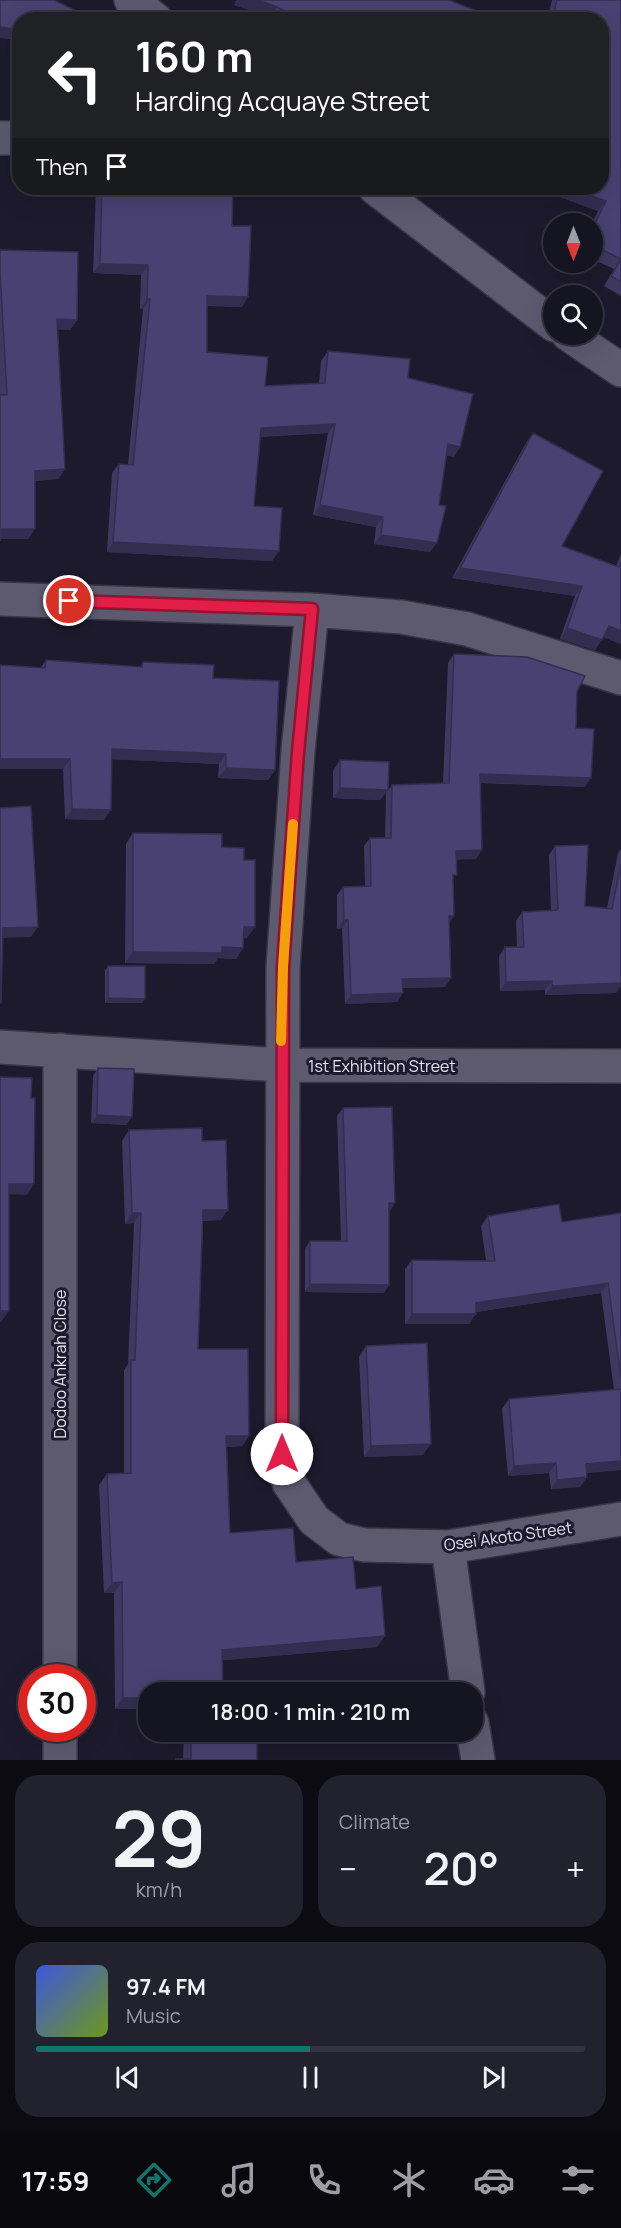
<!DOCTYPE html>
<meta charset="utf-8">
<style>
:root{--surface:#151421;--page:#22212e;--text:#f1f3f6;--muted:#9d9ea5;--line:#34333f;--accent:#0f766e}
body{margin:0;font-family:Manrope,sans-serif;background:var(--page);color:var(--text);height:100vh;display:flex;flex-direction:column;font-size:22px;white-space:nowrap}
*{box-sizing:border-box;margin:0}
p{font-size:20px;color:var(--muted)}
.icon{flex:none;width:33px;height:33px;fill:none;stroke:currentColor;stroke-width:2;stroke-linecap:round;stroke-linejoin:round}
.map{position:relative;height:1760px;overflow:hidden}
.side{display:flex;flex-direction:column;gap:15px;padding:15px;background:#0c0b12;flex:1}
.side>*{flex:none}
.banner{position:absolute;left:12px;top:12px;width:597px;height:183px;border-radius:24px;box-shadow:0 6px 24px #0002,0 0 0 2px var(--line);background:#202124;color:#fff;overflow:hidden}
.needle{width:39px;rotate:180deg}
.controls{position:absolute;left:543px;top:213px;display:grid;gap:12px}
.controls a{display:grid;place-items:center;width:60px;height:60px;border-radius:50%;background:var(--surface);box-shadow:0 6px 24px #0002,0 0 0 2px var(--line);font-size:30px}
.speed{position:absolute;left:18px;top:1664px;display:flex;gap:12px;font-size:30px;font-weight:700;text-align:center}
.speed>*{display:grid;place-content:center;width:78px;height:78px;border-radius:50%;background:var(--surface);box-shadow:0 6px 24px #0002,0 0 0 2px var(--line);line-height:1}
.speed .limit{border:9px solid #d22;background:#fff;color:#111}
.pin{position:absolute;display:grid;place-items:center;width:51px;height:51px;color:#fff;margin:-26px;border:3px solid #fff;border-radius:50%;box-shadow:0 2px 6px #0007}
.me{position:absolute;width:66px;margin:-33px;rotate:0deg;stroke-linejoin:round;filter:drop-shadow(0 0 4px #0008)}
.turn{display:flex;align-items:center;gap:21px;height:126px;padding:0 24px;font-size:27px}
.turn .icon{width:78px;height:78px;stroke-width:2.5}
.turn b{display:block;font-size:42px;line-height:51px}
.then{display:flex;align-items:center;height:57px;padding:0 24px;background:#0003;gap:12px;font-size:22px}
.big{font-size:45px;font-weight:600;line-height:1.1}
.side .tile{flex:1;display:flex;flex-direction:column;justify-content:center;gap:9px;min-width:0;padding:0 21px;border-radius:24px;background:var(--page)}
.side .dial{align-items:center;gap:0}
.dial b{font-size:78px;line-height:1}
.song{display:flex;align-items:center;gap:18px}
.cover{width:72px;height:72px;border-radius:9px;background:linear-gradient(135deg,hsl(230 70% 55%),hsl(80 70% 35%))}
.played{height:6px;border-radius:3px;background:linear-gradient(90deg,var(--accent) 50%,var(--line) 50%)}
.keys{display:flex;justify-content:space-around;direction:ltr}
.heat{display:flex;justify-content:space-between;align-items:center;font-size:33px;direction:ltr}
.side .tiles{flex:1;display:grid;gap:15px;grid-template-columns:1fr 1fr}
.tile:last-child{grid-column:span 2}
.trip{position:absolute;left:138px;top:1682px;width:345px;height:60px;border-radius:24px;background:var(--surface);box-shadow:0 6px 24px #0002,0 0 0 2px var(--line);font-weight:600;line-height:60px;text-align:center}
.dock{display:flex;height:96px;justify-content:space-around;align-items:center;background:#08080d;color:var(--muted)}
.dock .icon{width:42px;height:42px}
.dock .selected{color:var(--accent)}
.dock b{font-size:27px;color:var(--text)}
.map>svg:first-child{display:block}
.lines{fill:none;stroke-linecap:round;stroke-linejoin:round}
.minor-casing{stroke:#383645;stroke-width:36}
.minor{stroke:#5d5a70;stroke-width:33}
.wall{fill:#3f3861}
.shaded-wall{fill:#332e4f}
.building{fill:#494171;stroke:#332e4f;stroke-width:1.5}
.route-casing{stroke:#92132f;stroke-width:15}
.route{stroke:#e11d48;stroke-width:10}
.slow{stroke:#f59e0b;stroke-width:10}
.labels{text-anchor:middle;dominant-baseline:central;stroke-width:6;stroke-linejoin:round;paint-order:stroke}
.street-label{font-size:16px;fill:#e5e4f1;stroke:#1c1a2c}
</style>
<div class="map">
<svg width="621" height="1760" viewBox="0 0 621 1760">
<rect width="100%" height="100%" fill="#1c1a2c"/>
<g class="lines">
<defs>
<path id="minor" d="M131,0L156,20
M0,138H20
M375,188L554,325
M568,334L621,370
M0,599L312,610L401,617L467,629L621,678
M312,610L298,751L283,967L282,1454L289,1483L314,1520L339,1539L364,1545L448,1547L621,1519
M0,1047L281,1065L621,1066
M448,1547L468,1692
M60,1677V1050
M472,1723L478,1760
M60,1760V1728"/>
</defs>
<use href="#minor" class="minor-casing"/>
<use href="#minor" class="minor"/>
</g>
<path class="wall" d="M237,0H449L500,20H276L270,17L234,5Z
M552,0H621V296L604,286L614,269L592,259V224L598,211L544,191L545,188H602V20H547Z
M20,20V48L14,46L16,40Z
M96,188H219V190L232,226L242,307L207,306V352L265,386L319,383L321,361L328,351L408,378L454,457L446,455L430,552L374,544L376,527L313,515L328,433L260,437L254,506L279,551L272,561L107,552L112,473L119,464H128L143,309H140L141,275L93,273Z
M0,250L77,320L70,330L57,329L65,469L58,479L35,481V529L28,539H1L0,541Z
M533,433L562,546L616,566L621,554V644L603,637L595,650L560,639L575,596L452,578L526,443Z
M454,654L577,692L576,728L585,787L480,783L476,859H456L453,880L445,987L403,988L397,1002L345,1004L342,928L337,929V895L343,887L365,886L364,846L370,838H385L386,793L392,785L443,783L448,663Z
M46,660L140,667L143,662L213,678L275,770L268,780L218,778L219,764L112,759L104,820L65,819L63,769L41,667Z
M340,760L388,790L380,800L333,798V771Z
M133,833L222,847L247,938H244L243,948L236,959L218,958L214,964L125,963L126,844Z
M555,846L585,906L607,908L618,853L621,849V986L616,993L545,995V990L500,991L499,956L505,947H517L516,921L522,912L551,911L549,855Z
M108,966L142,1003H105V970Z
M98,1068L126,1125L91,1123L93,1076Z
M343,1108L389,1211L384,1293L305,1292V1249L310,1241H341L337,1116Z
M129,1130L202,1141L221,1220L203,1221L198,1349L249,1436L242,1446L227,1447L230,1533L356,1589L377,1647L223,1660L115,1709L114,1593H104L99,1485L107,1474H124V1370L128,1364L134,1223L125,1224L122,1141Z
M621,1213V1470L586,1473L587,1477L580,1487L551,1489L549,1473L508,1476L502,1409L509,1399L614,1390L601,1293L476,1312L469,1324H405V1269L412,1260H486L481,1226L488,1216L562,1222Z
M366,1346L423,1455L364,1457L359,1357Z
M184,1731H257V1760H176V1759H183Z"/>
<path class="shaded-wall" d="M238,0H258L277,7L270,17L234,5Z
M0,27L20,30V36L16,40L0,38Z
M20,39V48L14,46Z
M546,188H570L606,201L598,211L544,191Z
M100,264L148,265L141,275L93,273Z
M207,296L248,297L242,307L201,305Z
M147,299H150L143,309H140Z
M57,319L77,320L70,330L49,329Z
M335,424L328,433L254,437L261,428Z
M448,444L460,447L454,457L441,454Z
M65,469L58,479L28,481L35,471Z
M320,505L383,517L376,527L313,515Z
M2,529H35L28,539H1L0,541V533Z
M381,535L437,543L430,552L374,544Z
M113,542L279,551L272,561L107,552Z
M460,568L582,586L575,596L452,578Z
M609,626L621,631V644L601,636Z
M567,628L602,640L595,650L560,639Z
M112,749L226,754L219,764L105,759Z
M0,759H70L63,769H0Z
M226,768L275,770L268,780L218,778Z
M480,774L591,778L585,787L473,782Z
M340,788L388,790L380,800L333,798Z
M72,809L111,810L104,820L65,819Z
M482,850L476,859L450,860L456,851Z
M449,916H454L448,924Z
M344,920H348L342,928L337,929Z
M38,927L31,937L0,938L3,928Z
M244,927H255L247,938H236Z
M222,947L243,948L236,959L218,958L214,964L125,963L133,952Z
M451,978L445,987L396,988L402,979Z
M552,981L545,990L500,991L506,982Z
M621,983V986L616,993L545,995L552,986Z
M403,993L397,1002L345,1004L351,995Z
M108,998L145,999L142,1003H105Z
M97,1115L132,1117L126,1125L91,1123Z
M9,1184H34L27,1195L1,1194Z
M389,1203H395L390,1211Z
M203,1210H228L221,1220L196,1221Z
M132,1213H141L134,1223L125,1224Z
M608,1283L601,1293L469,1313L476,1303Z
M310,1284L389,1285L384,1293L305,1292Z
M0,1311H9L1,1322H0Z
M412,1314H476L469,1324H405Z
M226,1436H249L242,1446L219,1447Z
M431,1444L423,1455L364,1457L371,1446Z
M621,1461V1470L579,1473L586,1464Z
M556,1463L549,1473L508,1476L514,1466Z
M587,1477L580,1487L551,1489L557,1480Z
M122,1582L114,1593H104L112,1583Z
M385,1636L377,1647L215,1661L222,1650Z
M123,1698H148V1709H115Z"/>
<path class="building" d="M0,0H54L87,16L84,20H20V30L0,27Z
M258,0H449L500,20H303L277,7Z
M557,0H621V259L592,245V229L606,201L570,188H602V20H552Z
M102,188H219V190L233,191L232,226H251L248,297L207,296V352L268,357L265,386L325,383L328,351L410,359L408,378L473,394L460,447L448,444L439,505L446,506L437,543L381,535L383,517L320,505L335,424L261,428L254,506L282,508L279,551L113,542L119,464L133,465L150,299H147L148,265L100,264Z
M0,250L78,252L77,320L57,319L65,469L35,471V529H2V538H0V395H7L0,271Z
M621,259V282L611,276Z
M533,433L603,471L562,546L619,567L621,562V631L609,626L602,640L567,628L582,586L460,568Z
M454,654L527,657L585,676L577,692L576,728L594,729L591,778L480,774L482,850L456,851L457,875H453L454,916H449L451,978L402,979L403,993L351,995L348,920H344L343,887L371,886L370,838H391L392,785L449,783Z
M46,660L142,667L143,662L214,665L213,678L279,681L275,770L226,768V754L112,749L111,810L72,809L70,759H0V665L45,668Z
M340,760L389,762L388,790L340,788Z
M31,806L38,927L3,928L1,1003H0V808Z
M133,833L222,834V847L244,848V860H255V927H244L243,948L222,947V953L133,952Z
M588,845L585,906L612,909L621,863V983L552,986V981L506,982L505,947H524L522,912L558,910L555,846Z
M108,966H145V999L108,998Z
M98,1068L134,1069L132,1117L97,1115Z
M0,1077L32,1078L31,1098H35L34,1184H9V1311H0Z
M392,1107L395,1203H389V1285L310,1284V1241H347L343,1108Z
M202,1128V1141L226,1140L228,1210H203L198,1349H248L249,1436H226L230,1533L293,1528L296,1562L353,1557L356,1589L381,1586L385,1636L222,1650L223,1692H148V1698H123L122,1582L112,1583L107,1474L131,1473V1360H135L141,1213H132L129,1130Z
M559,1204L562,1222L621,1213V1378L608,1283L476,1303V1314H412V1260L495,1261L488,1216Z
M427,1343L431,1444L371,1446L366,1346Z
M621,1389V1461L586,1464L587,1477L557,1480L556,1463L514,1466L509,1399Z
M191,1731H257V1760H176V1759H191Z"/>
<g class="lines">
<defs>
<path id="route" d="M69,601L312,609L298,752L283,967L282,1454"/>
</defs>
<use href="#route" class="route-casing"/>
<use href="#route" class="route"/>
<path class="slow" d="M281,1041L283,967L293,824"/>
</g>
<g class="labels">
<g class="street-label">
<text x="382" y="1066">1st Exhibition Street</text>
<text transform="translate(60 1364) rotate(-90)">Dodoo Ankrah Close</text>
<text transform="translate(508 1536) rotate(-8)">Osei Akoto Street</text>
</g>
</g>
</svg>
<div class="controls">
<a><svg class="needle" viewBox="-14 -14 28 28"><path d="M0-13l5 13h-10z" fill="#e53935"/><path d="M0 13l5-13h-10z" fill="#9d9ea5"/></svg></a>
<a><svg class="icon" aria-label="search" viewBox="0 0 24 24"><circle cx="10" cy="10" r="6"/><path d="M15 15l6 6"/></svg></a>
</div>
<div class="speed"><div class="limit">30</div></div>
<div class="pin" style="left:69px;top:601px;background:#d93025"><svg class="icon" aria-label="arrive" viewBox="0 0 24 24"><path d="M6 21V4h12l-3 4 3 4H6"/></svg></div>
<svg class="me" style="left:282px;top:1454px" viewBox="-20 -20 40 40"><circle r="19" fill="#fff"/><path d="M0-13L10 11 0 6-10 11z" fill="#e11d48"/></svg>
<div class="trip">18:00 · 1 min · 210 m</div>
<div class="banner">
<div class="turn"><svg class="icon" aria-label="left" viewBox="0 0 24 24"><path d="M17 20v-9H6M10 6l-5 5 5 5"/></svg><div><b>160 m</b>Harding Acquaye Street</div></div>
<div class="then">Then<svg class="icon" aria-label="arrive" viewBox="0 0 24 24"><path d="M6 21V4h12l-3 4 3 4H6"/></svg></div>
</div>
</div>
<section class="side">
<div class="tiles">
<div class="tile dial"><b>29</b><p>km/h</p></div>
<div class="tile"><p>Climate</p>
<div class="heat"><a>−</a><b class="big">20°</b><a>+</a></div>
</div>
<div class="tile">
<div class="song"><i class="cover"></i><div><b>97.4 FM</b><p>Music</p></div></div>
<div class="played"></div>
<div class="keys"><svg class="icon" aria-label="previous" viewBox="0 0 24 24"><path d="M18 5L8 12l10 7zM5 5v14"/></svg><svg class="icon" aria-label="pause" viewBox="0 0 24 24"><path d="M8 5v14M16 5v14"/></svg><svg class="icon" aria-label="next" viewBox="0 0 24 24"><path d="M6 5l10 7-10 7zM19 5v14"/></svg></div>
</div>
</div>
</section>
<nav class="dock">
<b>17:59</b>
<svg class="icon selected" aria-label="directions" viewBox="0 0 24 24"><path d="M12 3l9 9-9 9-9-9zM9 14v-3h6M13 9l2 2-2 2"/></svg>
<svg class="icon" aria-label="music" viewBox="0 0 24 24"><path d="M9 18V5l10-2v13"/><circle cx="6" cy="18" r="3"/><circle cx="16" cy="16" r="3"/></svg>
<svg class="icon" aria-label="phone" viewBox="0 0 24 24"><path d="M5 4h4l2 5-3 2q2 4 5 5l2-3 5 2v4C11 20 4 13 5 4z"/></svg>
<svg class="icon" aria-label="climate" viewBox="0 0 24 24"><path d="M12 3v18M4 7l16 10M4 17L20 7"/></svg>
<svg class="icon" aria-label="car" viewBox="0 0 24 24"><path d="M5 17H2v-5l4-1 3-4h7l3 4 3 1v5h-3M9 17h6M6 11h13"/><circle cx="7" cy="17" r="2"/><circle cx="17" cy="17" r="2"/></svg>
<svg class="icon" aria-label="filters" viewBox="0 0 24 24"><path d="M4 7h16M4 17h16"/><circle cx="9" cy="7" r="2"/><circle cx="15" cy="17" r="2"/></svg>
</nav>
